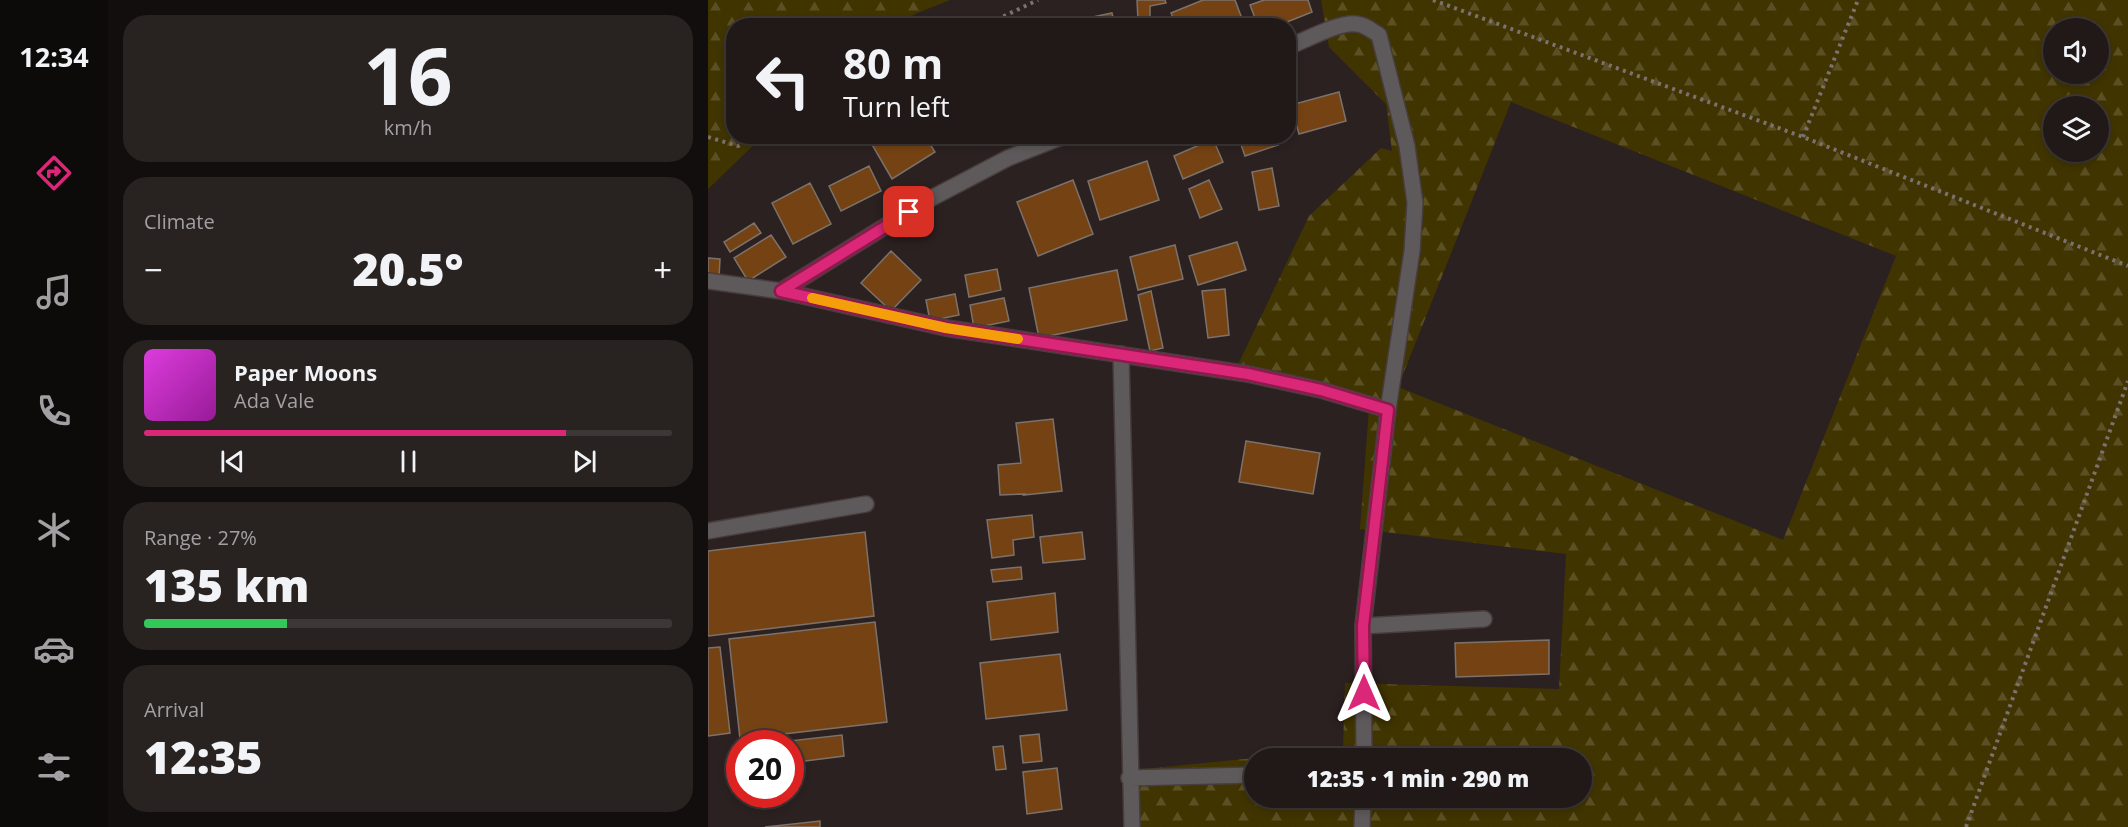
<!DOCTYPE html>
<meta charset="utf-8">
<style>
:root{--surface:#201918;--page:#282221;--text:#f1f3f6;--muted:#a2a0a2;--line:#3d3837;--accent:#db2777}
body{margin:0;font-family:"Open Sans",sans-serif;background:var(--page);color:var(--text);height:100vh;display:flex;flex-direction:column;font-size:22px;white-space:nowrap}
*{box-sizing:border-box;margin:0}
p{font-size:20px;color:var(--muted)}
.icon{flex:none;width:33px;height:33px;fill:none;stroke:currentColor;stroke-width:2;stroke-linecap:round;stroke-linejoin:round}
.map{position:relative;flex:1;overflow:hidden}
.side{display:flex;flex-direction:column;gap:15px;padding:15px;background:#120e0d;width:600px}
.side>*{flex:none}
.guide{position:absolute;left:18px;top:18px;width:570px;height:126px;border-radius:24px;box-shadow:0 3px 9px #0003,0 0 0 2px var(--line);background:#201918;color:var(--text);overflow:hidden}
.fabs{position:absolute;left:1335px;top:18px;display:grid;gap:12px}
.fabs a{display:grid;place-items:center;width:66px;height:66px;border-radius:50%;background:var(--surface);box-shadow:0 3px 9px #0003,0 0 0 2px var(--line);font-size:30px}
.speed{position:absolute;left:18px;top:730px;display:flex;gap:12px;font-size:30px;font-weight:700;text-align:center}
.speed>*{display:grid;place-content:center;width:78px;height:78px;border-radius:50%;background:var(--surface);box-shadow:0 3px 9px #0003,0 0 0 2px var(--line);line-height:1}
.speed .limit{border:9px solid #d22;background:#fff;color:#111}
.pin{position:absolute;display:grid;place-items:center;width:51px;height:51px;color:#fff;margin:-26px;border-radius:12px;box-shadow:0 3px 9px #0006}
.me{position:absolute;width:66px;margin:-33px;rotate:0deg;stroke-linejoin:round;filter:drop-shadow(0 0 4px #0008)}
.turn{display:flex;align-items:center;gap:21px;height:126px;padding:0 18px;font-size:27px}
.turn .icon{width:78px;height:78px;stroke-width:2.5}
.turn b{display:block;font-size:42px;line-height:51px}
.big{font-size:45px;font-weight:800;line-height:1.1}
.side .widget{flex:1;display:flex;flex-direction:column;justify-content:center;gap:9px;min-width:0;padding:0 21px;border-radius:24px;background:var(--page)}
.side .dial{align-items:center;gap:0}
.dial b{font-size:78px;line-height:1}
.song{display:flex;align-items:center;gap:18px}
.cover{width:72px;height:72px;border-radius:9px;background:linear-gradient(135deg,hsl(300 70% 55%),hsl(300 70% 35%))}
.played{height:6px;border-radius:3px;background:linear-gradient(90deg,var(--accent) 80%,var(--line) 80%)}
.keys{display:flex;justify-content:space-around;direction:ltr}
.heat{display:flex;justify-content:space-between;align-items:center;font-size:33px;direction:ltr}
.charge{height:9px;border-radius:4px;background:linear-gradient(90deg,#34c759 27%,var(--line) 0)}
.trip{position:absolute;left:536px;top:748px;width:348px;height:60px;border-radius:30px;background:var(--surface);box-shadow:0 3px 9px #0003,0 0 0 2px var(--line);font-weight:800;line-height:60px;text-align:center}
main{display:flex;flex:1;min-height:0}
.tab-bar{display:flex;flex-direction:column;width:108px;justify-content:space-around;align-items:center;background:#0d0a0a;color:var(--muted)}
.tab-bar .icon{width:42px;height:42px}
.tab-bar .active{color:var(--accent)}
.tab-bar b{font-size:27px;color:var(--text)}
.map>svg:first-child{display:block}
.forest{fill:url(#forest-firs);fill-rule:evenodd}
.building{fill:#754313;stroke:#7c726b;stroke-width:1.5}
.lines{fill:none;stroke-linecap:round;stroke-linejoin:round}
.service-casing{stroke:#463d3c;stroke-width:18}
.path{stroke:#7a7170;stroke-width:4;stroke-dasharray:3 4.5;stroke-linecap:butt}
.service{stroke:#5e595b;stroke-width:15}
.route-casing{stroke:#8e194d;stroke-width:15}
.route{stroke:#db2777;stroke-width:10}
.slow{stroke:#f59e0b;stroke-width:10}
</style>
<main>
<nav class="tab-bar">
<b>12:34</b>
<svg class="icon active" aria-label="directions" viewBox="0 0 24 24"><path d="M12 3l9 9-9 9-9-9zM9 14v-3h6M13 9l2 2-2 2"/></svg>
<svg class="icon" aria-label="music" viewBox="0 0 24 24"><path d="M9 18V5l10-2v13"/><circle cx="6" cy="18" r="3"/><circle cx="16" cy="16" r="3"/></svg>
<svg class="icon" aria-label="phone" viewBox="0 0 24 24"><path d="M5 4h4l2 5-3 2q2 4 5 5l2-3 5 2v4C11 20 4 13 5 4z"/></svg>
<svg class="icon" aria-label="climate" viewBox="0 0 24 24"><path d="M12 3v18M4 7l16 10M4 17L20 7"/></svg>
<svg class="icon" aria-label="car" viewBox="0 0 24 24"><path d="M5 17H2v-5l4-1 3-4h7l3 4 3 1v5h-3M9 17h6M6 11h13"/><circle cx="7" cy="17" r="2"/><circle cx="17" cy="17" r="2"/></svg>
<svg class="icon" aria-label="filters" viewBox="0 0 24 24"><path d="M4 7h16M4 17h16"/><circle cx="9" cy="7" r="2"/><circle cx="15" cy="17" r="2"/></svg>
</nav>
<section class="side">
<div class="widget dial"><b>16</b><p>km/h</p></div>
<div class="widget"><p>Climate</p>
<div class="heat"><a>−</a><b class="big">20.5°</b><a>+</a></div>
</div>
<div class="widget">
<div class="song"><i class="cover"></i><div><b>Paper Moons</b><p>Ada Vale</p></div></div>
<div class="played"></div>
<div class="keys"><svg class="icon" aria-label="previous" viewBox="0 0 24 24"><path d="M18 5L8 12l10 7zM5 5v14"/></svg><svg class="icon" aria-label="pause" viewBox="0 0 24 24"><path d="M8 5v14M16 5v14"/></svg><svg class="icon" aria-label="next" viewBox="0 0 24 24"><path d="M6 5l10 7-10 7zM19 5v14"/></svg></div>
</div>
<div class="widget"><p>Range · 27%</p><b class="big">135 km</b><div class="charge"></div></div>
<div class="widget"><p>Arrival</p><b class="big">12:35</b></div>
</section>
<div class="map">
<svg width="1420" height="827" viewBox="0 0 1420 827">
<defs>
<pattern id="forest-firs" width="22" height="20" patternUnits="userSpaceOnUse" patternTransform="scale(1.5)"><rect width="22" height="20" fill="#403400"/><path d="M5 1l3.5 6h-7zM16 11l3.5 6h-7z" fill="#5b5024"/></pattern>
</defs>
<rect width="100%" height="100%" fill="#2b2120"/>
<path class="forest" d="M0,0H242L207,14L190,25L26,26V136L54,137L0,189Z
M613,0H1420V827H419L416,771L635,749L637,683L851,689L858,554L652,529L662,395L526,373L601,216L673,148L684,151L678,104L621,47ZM1346,28H1390V74H1346ZM803,102L1188,256L1075,540L690,387ZM1346,106H1390V152H1346ZM546,759H873V798H546Z"/>
<path class="building" d="M429,0H457L458,3L442,6V19L430,20Z
M495,0H527L536,24L468,26L463,13Z
M556,0H600L604,12L569,26H550L542,5Z
M404,13L407,26H371L370,20Z
M631,92L638,121L591,134L583,105Z
M159,136H217L227,152L184,179Z
M230,136H273L231,145Z
M530,136H567L570,145L537,156Z
M505,139L515,162L475,179L466,156Z
M439,161L451,200L392,220L380,181Z
M161,166L173,191L133,211L121,186Z
M564,168L571,206L551,210L544,172Z
M365,180L385,234L330,256L309,202Z
M501,180L514,209L492,218L481,189Z
M102,183L123,224L85,244L64,203Z
M46,223L53,233L22,252L16,242Z
M63,235L78,257L40,281L26,258Z
M529,242L538,270L490,285L481,256Z
M467,245L475,279L430,290L422,257Z
M183,251L213,280L183,311L153,283Z
M0,258L12,259L11,278L0,277Z
M289,269L293,290L261,297L257,275Z
M409,270L419,320L331,338L321,288Z
M517,289L521,335L500,338L494,291Z
M443,291L455,348L442,351L430,295Z
M247,294L251,315L222,321L218,300Z
M296,298L301,321L266,328L262,305Z
M345,419L354,491L316,495L317,494L292,495L290,465L313,463L308,423Z
M538,441L612,453L605,494L531,482Z
M324,515L326,537L305,540L306,555L284,558L279,520Z
M157,532L166,616L0,636V551Z
M374,532L377,559L335,563L332,537Z
M313,567L314,579L285,582L283,570Z
M347,593L350,632L283,640L279,602Z
M167,622L179,722L32,739L21,639Z
M841,640V674L748,677L747,643Z
M12,647L22,733L0,736V648Z
M352,654L359,710L278,719L272,663Z
M331,734L334,761L315,763L312,736Z
M134,735L136,756L82,763V744H73L72,742Z
M295,746L298,769L288,770L285,747Z
M29,749H32V774Z
M349,768L354,809L319,814L315,772Z
M112,821V827H57Z"/>
<g class="lines">
<defs>
<path id="service" d="M580,47C598,40 632,21 649,24C658,25 664,31 671,35L699,146L707,203L704,251L680,410L655,626L656,759
M0,281L73,291L218,201L300,158L356,136
M73,291L238,328L540,374L613,390L680,410
M413,354L424,827
M0,531L158,504
M655,626L776,619
M421,778L546,775
M654,827L655,798"/>
</defs>
<use href="#service" class="service-casing"/>
<path class="path" d="M725,0L1095,137L1420,266
M275,26L330,0
M0,137L30,146L47,136
M1095,137L1150,0
M1258,827L1420,381"/>
<use href="#service" class="service"/>
</g>
<g class="lines">
<defs>
<path id="route" d="M201,212L73,291L238,328L540,374L613,390L680,410L655,626L656,693"/>
</defs>
<use href="#route" class="route-casing"/>
<use href="#route" class="route"/>
<path class="slow" d="M104,298L238,328L310,339"/>
</g>
</svg>
<div class="fabs">
<a><svg class="icon" aria-label="sound" viewBox="0 0 24 24"><path d="M4 9h4l5-4v14l-5-4H4zM17 9q2 3 0 6"/></svg></a>
<a><svg class="icon" aria-label="layers" viewBox="0 0 24 24"><path d="M12 4l9 5-9 5-9-5zM3 14l9 5 9-5"/></svg></a>
</div>
<div class="speed"><div class="limit">20</div></div>
<div class="pin" style="left:201px;top:212px;background:#d93025"><svg class="icon" aria-label="arrive" viewBox="0 0 24 24"><path d="M6 21V4h12l-3 4 3 4H6"/></svg></div>
<svg class="me" style="left:656px;top:693px" viewBox="-20 -20 40 40"><path d="M0-17L14 15 0 8-14 15z" fill="#db2777" stroke="#fff" stroke-width="4"/></svg>
<div class="trip">12:35 · 1 min · 290 m</div>
<div class="guide">
<div class="turn"><svg class="icon" aria-label="left" viewBox="0 0 24 24"><path d="M17 20v-9H6M10 6l-5 5 5 5"/></svg><div><b>80 m</b>Turn left</div></div>
</div>
</div>
</main>
